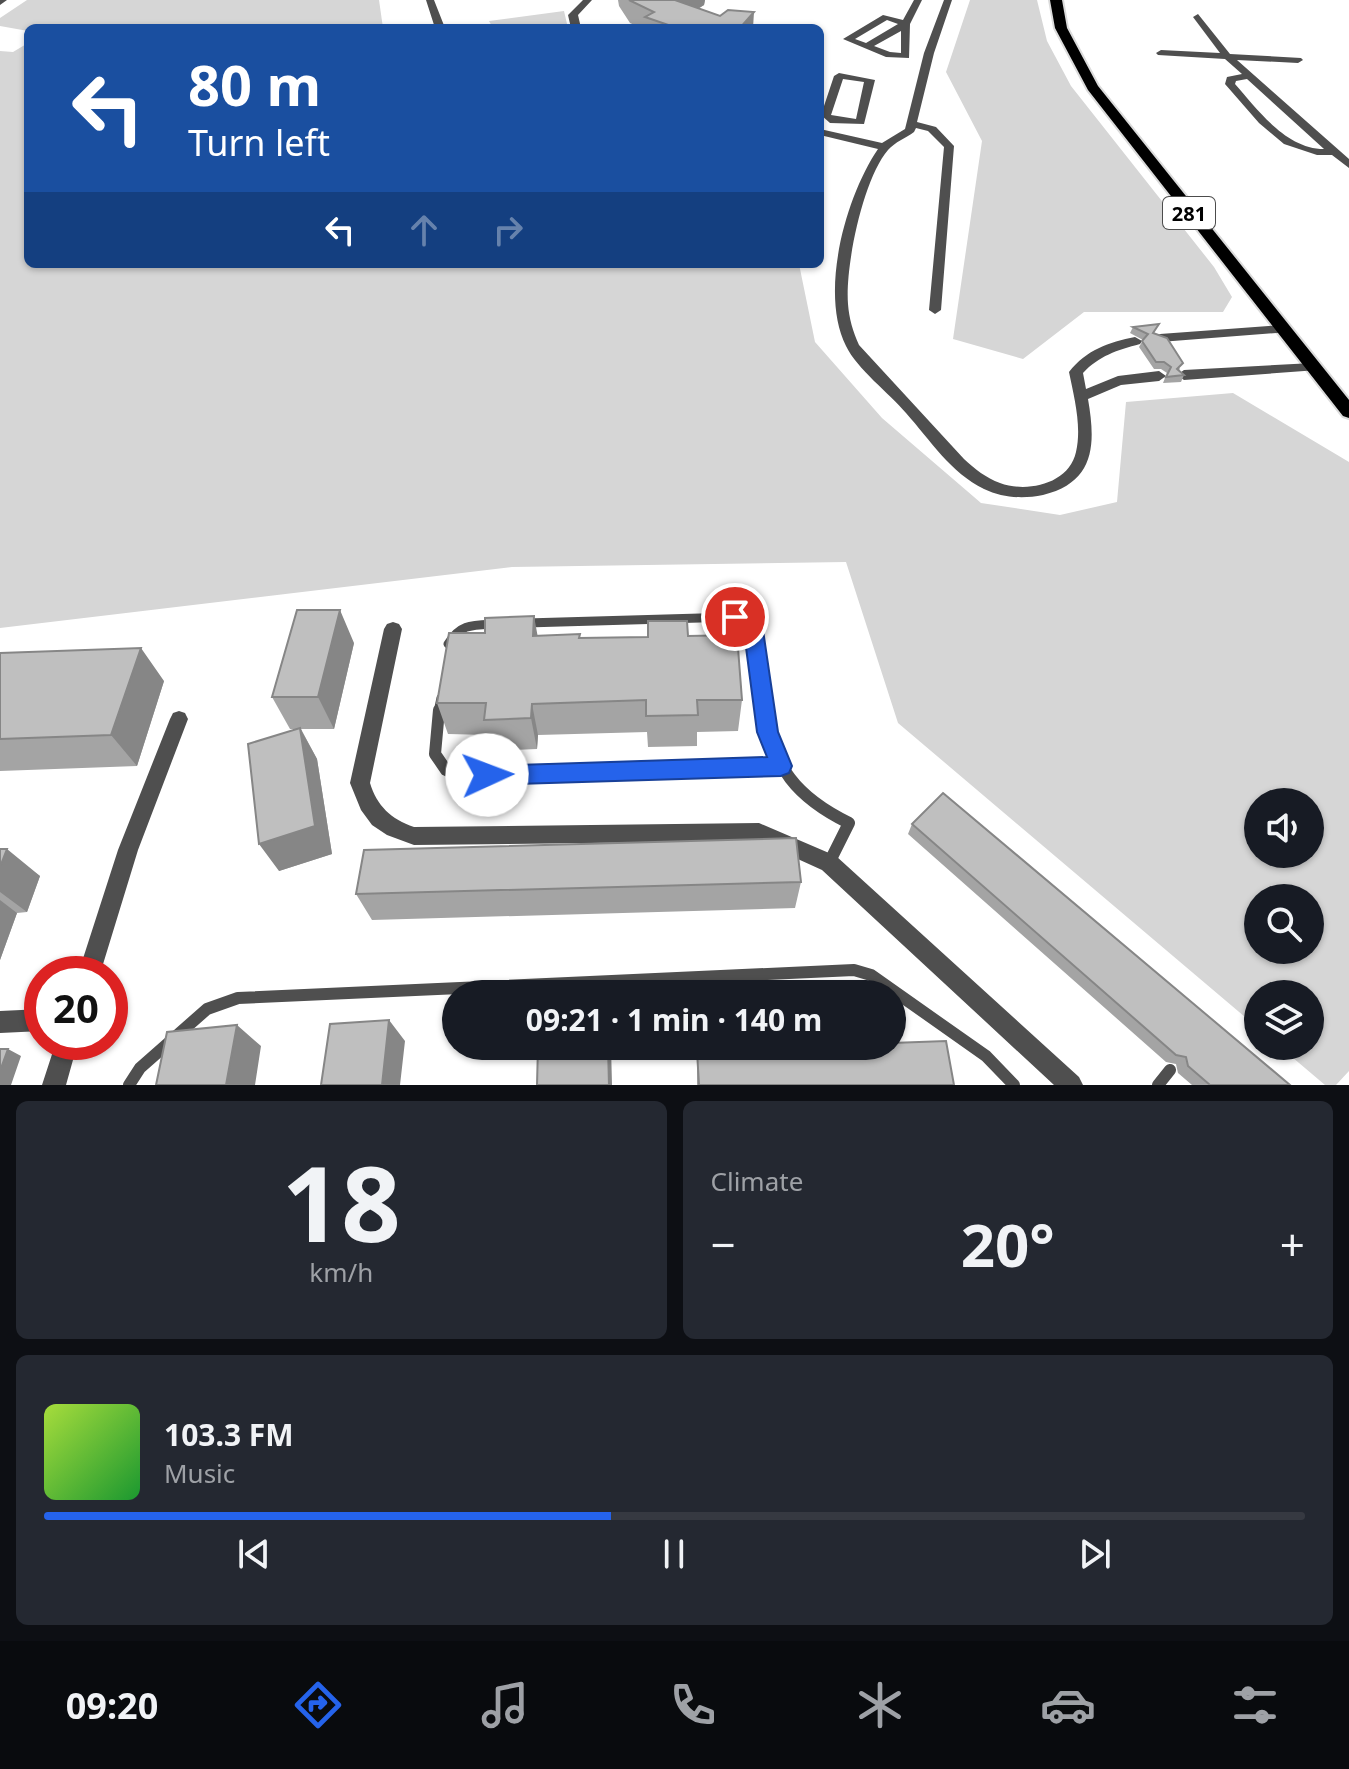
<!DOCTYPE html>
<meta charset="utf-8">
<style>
:root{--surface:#171b24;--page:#242831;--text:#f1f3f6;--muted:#9ea1a6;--line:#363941;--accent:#2563eb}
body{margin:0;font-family:"Noto Sans",sans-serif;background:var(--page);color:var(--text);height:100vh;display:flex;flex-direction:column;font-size:30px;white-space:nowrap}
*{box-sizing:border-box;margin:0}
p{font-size:26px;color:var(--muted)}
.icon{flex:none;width:44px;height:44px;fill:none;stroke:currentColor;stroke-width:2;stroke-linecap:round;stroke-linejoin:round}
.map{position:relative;height:1085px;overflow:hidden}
.panel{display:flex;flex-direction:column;gap:16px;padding:16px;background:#0d0f14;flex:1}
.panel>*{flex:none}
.hud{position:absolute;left:24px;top:24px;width:800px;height:244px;border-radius:12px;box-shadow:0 2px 6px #0004;background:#1a4fa0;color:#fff;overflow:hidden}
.buttons{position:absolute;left:1244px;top:788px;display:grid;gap:16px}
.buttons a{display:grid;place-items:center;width:80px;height:80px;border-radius:50%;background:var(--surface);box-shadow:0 2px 6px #0004;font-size:40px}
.speed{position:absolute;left:24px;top:956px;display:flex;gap:16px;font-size:40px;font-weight:700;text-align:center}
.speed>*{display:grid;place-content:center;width:104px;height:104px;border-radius:50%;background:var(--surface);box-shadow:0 2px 6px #0004;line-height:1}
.speed .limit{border:12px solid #d22;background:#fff;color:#111}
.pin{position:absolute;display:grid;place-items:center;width:68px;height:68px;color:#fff;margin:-34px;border:4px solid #fff;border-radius:50%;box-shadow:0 2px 8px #0007}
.me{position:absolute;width:88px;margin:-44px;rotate:88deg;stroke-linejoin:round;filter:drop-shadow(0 0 6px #0008)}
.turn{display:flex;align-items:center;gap:28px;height:168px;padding:0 32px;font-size:36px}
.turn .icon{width:104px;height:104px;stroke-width:2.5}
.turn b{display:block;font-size:56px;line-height:68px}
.lanes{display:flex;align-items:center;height:76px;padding:0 32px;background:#0003;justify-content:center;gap:40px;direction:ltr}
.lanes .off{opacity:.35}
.big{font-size:60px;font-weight:700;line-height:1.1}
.panel .card{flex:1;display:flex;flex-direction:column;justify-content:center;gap:12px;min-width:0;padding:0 28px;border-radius:12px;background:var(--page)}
.panel .dial{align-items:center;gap:0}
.dial b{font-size:104px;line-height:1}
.song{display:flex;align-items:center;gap:24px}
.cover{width:96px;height:96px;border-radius:12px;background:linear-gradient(135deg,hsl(80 70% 55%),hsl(130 70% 35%))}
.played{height:8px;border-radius:4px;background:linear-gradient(90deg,var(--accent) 45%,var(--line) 45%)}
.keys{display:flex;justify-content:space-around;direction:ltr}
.heat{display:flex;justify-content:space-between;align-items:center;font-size:44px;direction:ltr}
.panel .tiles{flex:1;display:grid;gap:16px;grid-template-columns:1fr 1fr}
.card:last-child{grid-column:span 2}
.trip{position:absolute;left:442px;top:980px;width:464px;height:80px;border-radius:40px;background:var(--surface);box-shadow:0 2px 6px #0004;font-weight:700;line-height:80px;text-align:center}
.menu{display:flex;height:128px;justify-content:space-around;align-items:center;background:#090b0e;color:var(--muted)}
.menu .icon{width:56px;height:56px}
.menu .on{color:var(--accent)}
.menu b{font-size:36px;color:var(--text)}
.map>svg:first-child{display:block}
.green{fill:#d6d6d6;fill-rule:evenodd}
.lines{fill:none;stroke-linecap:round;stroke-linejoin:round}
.primary-casing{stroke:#dbdbdb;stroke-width:4}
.service-far1{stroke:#4f4f4f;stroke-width:9}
.service{stroke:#4f4f4f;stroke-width:12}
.minor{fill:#4f4f4f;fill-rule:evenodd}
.tertiary{fill:#4f4f4f;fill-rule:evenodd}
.primary{fill:#000;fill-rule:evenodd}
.wall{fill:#a4a4a4}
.shaded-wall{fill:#868686}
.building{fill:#bfbfbf;stroke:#868686;stroke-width:2}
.route{fill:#2563eb;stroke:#184099;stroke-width:2}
.labels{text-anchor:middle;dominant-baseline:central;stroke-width:6;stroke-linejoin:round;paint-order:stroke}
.shield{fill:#fff;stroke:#4c4c4c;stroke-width:2}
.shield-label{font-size:20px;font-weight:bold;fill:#000}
</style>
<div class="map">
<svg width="1349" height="1085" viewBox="0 0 1349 1085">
<rect width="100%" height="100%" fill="#fff"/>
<path class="green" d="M27,0H379L383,28H28V31L0,26V18Z
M970,0H1037L1047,41L1071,86L1214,267L1232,297L1223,312H1084L1023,359L953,339L982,141L946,72Z
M564,11L568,28H493L489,21Z
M28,43V264H799L815,342L882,418L981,503L1060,515L1117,502L1126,402L1233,393L1349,462V1071L1336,1085H1325L1279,1046H1310V994H1258V1028L898,723L846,562L512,567L0,628V51L13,52ZM1310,802V854H1258V802ZM1310,898V950H1258V898Z"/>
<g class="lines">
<defs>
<path id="primary" d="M1050,0H1062L1067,28L1098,86L1349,400V418L1343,416L1088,90L1055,28Z"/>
</defs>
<use href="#primary" class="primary-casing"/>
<path class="service-far1" d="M526,623L735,617L747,621L753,630L764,712
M448,644C460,624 472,625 495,624
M438,712L441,698"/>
<path class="service" d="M439,710L435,754L446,770L458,776L781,766
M763,710C774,768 796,797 849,823L829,863
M129,1085L140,1068L207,1009L238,998L854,970L871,975L986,1056L1014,1085
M1158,1085L1170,1070"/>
<path class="minor" d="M426,0H434L445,28H435Z
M583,0H592L578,15L581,28H571L568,15Z
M914,0H922L910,24L909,58L886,57L843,39L883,15L903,20ZM887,20L898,24L866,43L855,39ZM901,31V53L890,52L874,46Z
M944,0H952L934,53L917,122L936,127L954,146L941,310L935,314L929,310L944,147L928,131L916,128L914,132C906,138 895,142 888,150C863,179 845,266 848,304C849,318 853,332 859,345L964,459C975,469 986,478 1000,483C1027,493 1069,484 1076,452C1082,426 1074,397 1069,372C1086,350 1109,342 1135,337L1142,341L1140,344C1117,350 1099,356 1083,373L1086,389L1118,376L1159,371L1166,376L1159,381L1121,385L1088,399C1096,445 1095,482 1043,495C1023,499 1003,498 984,489C951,473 930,440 906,413C889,393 857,369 846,346C819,292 846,196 878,149L820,135V129L882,143L905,129L924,53Z
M1198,14L1230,54L1301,58L1303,60L1298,63L1237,60L1349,159V168L1332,155H1317L1284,144L1259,123L1225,84L1227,77L1242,74L1225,59L1158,55L1156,53L1161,50L1220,53L1193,17ZM1247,79L1324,149C1286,149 1258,110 1235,84L1236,81Z
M839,73L875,80L864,124L830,123L821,115L834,76ZM843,79L864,82L856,119L831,115Z
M1284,325L1291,329L1289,332L1160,342L1153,338L1160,334Z
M1313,363L1318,364L1320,367L1318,370L1184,380L1177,375L1184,370Z
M393,622L399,624L402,629L370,783C377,806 391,819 414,827L759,823L836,856L1079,1077L1083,1085H1054L822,870L758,841L414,845L387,835L372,825L361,810L350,783L384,629L387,624Z
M179,711L185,713L188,719L138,850L100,974H78L118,850L170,719L173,713Z
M42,1009V1031L0,1033V1011Z
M56,1042H78L66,1085H42Z"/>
<path class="tertiary" d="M0,0H7L0,5Z"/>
<use href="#primary" class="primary"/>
</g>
<path class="wall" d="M618,0H705L704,5L698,9L753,28H641L630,23L619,6Z
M1133,327L1154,333L1180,369L1179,370L1184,375L1181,382L1163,383L1167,373L1161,369H1154L1139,347L1143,340L1130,333Z
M485,633L580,638L688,636L742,700L738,731L697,732V746L648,747L647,732L538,735L537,749L493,751L488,735L448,734L437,703Z
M354,643L334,729H301L317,759L332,854L279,871L297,729H290L272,697Z
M0,653L164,681L137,766L0,771Z
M912,824L1290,1085H1192L1178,1073L1176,1064L1166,1062L908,834Z
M0,849L40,876L27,912L17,913L0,960Z
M801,882L795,908L372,920L356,894Z
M771,1046H892L954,1085H697V1051L771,1048Z"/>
<path class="shaded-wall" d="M675,0H705L704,5L675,22Z
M754,12L753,28H740Z
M340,610L354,643L334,729L318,697Z
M534,616L540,649L533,636Z
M141,648L164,681L137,766L111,735Z
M532,704L538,735L537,749L531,718Z
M300,728L317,759L332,854L279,871L259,844Z
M7,849L40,876L27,912L0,892V867Z
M0,900L17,913L0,960Z
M389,1020L405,1041L400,1085H382Z
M237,1025L261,1046L255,1085H226Z
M608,1046H611L612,1085H609Z
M8,1049L21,1056L11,1085H0V1071Z"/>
<path class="building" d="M629,0H675L720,16L728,10L754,12L740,28H677L645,17L654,12Z
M1159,324L1153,333L1167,338L1183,363L1177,369L1184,375L1166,377L1171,367L1164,362H1156L1142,341L1148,334L1133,327Z
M297,610H340L318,697H272Z
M534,616L533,636L580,634L579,638L648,637V621H687L688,636L737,635L742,700H697L698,715L646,716V700L532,704L531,718L484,720L486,703H437L449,633H485V618Z
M141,648L111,735L0,739V653Z
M300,728L315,826L259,844L248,744Z
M943,793L1290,1085H1210L1188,1066L1186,1057L1176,1055L912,824Z
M796,838L801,882L356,894L364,850Z
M0,849H7L0,867Z
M389,1020L382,1085H321L330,1024Z
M237,1025L226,1085H156L167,1032Z
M946,1041L954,1085H699L697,1051L779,1048L778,1046H892V1043Z
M538,1046H608L609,1085H537Z
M0,1049H8L0,1071Z"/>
<path class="route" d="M735,609L754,616L763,630L778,732L792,766L789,773L781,776L487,785L479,782L476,775L479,768L487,766L767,757L757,732L744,632L740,627L728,622L725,617L728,611Z"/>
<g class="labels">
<rect class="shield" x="1163" y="197" width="52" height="32" rx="6"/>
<g class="shield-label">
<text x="1189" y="213">281</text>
</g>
</g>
</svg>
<div class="buttons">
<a><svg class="icon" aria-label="sound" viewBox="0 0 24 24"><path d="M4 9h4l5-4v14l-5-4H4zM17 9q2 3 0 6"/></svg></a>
<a><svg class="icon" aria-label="search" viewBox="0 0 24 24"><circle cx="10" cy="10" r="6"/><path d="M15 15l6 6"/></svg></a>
<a><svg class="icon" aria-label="layers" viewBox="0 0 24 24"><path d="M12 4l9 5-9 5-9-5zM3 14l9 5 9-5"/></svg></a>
</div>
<div class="speed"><div class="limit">20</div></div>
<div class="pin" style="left:735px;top:617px;background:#d93025"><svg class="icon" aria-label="arrive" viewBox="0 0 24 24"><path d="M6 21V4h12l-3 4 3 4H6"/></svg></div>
<svg class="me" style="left:487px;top:775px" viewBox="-20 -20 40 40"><circle r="19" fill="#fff"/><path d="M0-13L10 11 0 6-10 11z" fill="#2563eb"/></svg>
<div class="trip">09:21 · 1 min · 140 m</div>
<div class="hud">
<div class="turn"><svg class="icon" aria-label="left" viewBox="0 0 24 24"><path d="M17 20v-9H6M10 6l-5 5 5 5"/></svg><div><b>80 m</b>Turn left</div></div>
<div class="lanes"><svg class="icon" aria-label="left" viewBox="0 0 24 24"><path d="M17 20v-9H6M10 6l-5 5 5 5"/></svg><svg class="icon off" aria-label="ahead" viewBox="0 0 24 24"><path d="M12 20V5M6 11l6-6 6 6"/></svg><svg class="icon off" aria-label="right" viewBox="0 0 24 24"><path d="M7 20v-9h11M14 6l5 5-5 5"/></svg></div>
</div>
</div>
<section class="panel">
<div class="tiles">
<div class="card dial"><b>18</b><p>km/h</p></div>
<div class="card"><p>Climate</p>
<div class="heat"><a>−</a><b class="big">20°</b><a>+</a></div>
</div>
<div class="card">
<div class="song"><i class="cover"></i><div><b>103.3 FM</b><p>Music</p></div></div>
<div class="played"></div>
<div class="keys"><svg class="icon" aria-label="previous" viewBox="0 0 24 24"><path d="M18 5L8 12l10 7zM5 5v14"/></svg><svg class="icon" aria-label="pause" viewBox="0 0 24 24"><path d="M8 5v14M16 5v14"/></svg><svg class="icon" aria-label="next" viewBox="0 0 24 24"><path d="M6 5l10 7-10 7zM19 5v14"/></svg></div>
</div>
</div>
</section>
<nav class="menu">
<b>09:20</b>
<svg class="icon on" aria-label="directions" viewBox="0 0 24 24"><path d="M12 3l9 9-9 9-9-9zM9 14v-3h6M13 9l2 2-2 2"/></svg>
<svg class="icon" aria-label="music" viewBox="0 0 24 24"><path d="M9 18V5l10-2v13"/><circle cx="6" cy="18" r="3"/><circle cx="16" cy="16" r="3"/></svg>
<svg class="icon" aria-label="phone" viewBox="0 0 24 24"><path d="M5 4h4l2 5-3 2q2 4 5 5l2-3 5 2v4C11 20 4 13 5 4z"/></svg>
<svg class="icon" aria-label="climate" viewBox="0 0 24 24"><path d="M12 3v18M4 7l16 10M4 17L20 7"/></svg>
<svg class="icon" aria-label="car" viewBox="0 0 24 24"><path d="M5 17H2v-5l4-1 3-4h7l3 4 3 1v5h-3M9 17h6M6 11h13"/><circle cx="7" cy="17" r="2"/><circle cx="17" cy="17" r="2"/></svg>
<svg class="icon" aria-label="filters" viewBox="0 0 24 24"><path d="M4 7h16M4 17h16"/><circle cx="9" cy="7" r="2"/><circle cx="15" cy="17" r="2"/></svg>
</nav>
